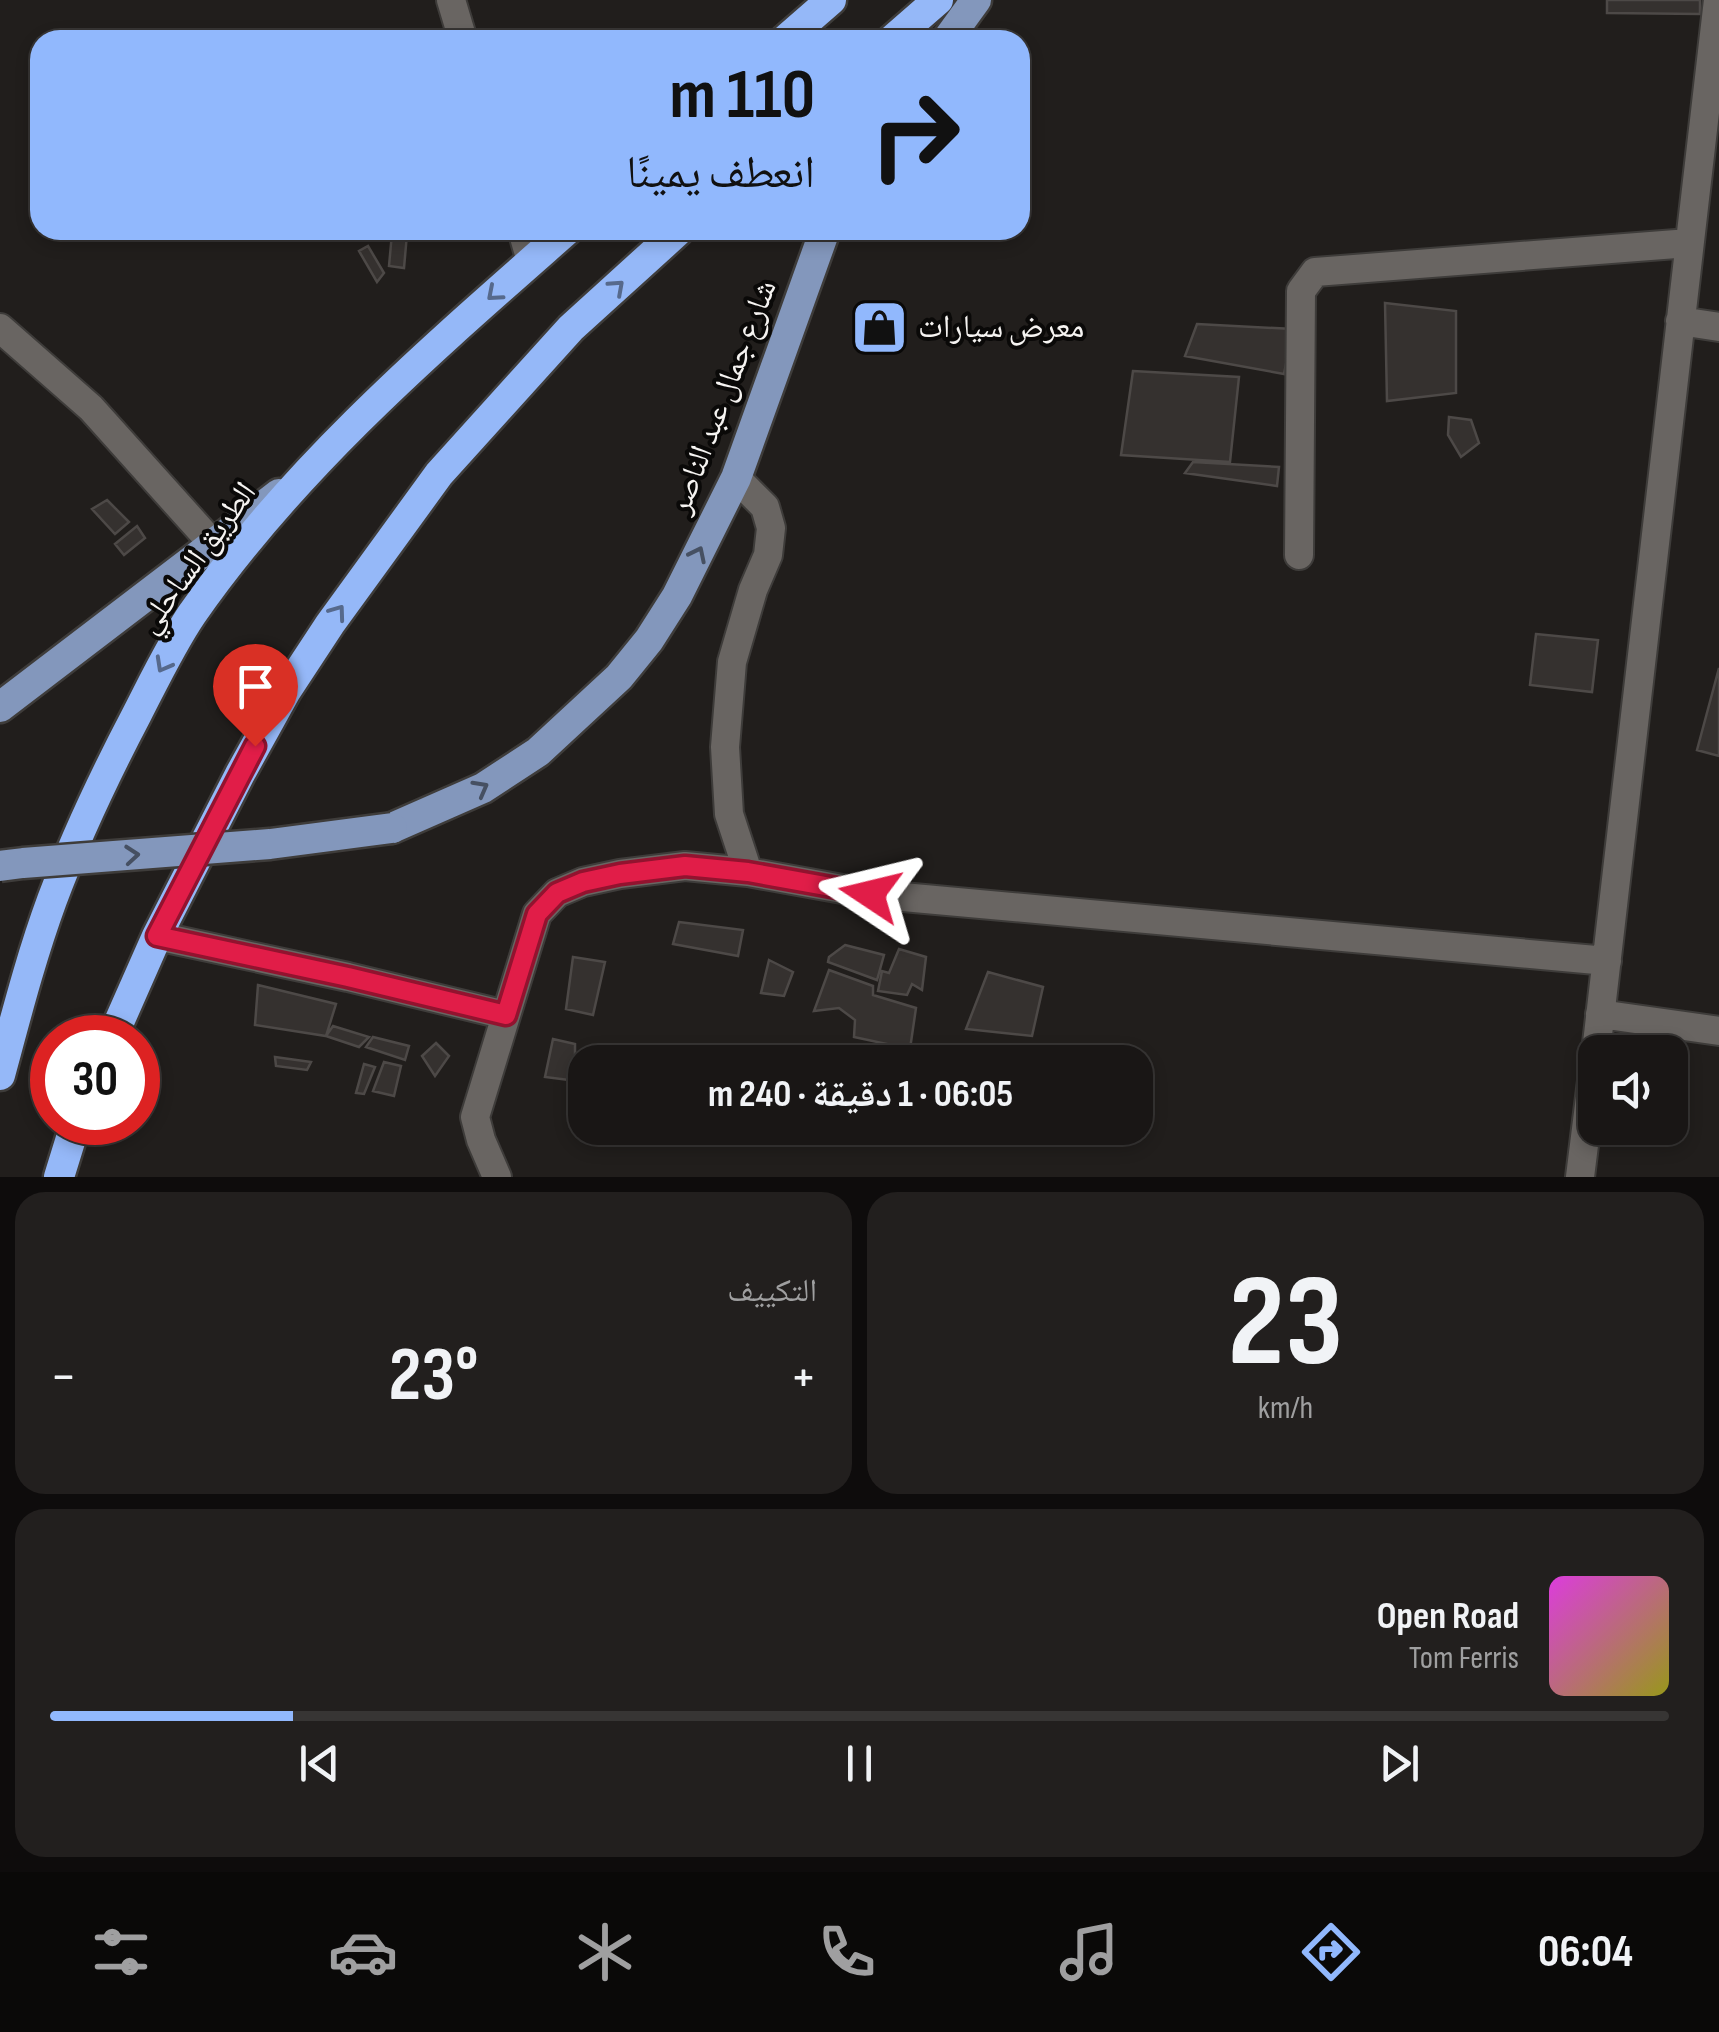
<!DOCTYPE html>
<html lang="ar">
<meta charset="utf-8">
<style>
:root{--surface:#191615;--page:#221f1e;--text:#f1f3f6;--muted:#9f9fa0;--line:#373534;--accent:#91b8fd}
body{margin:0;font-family:"Sofia Sans Condensed","Noto Naskh Arabic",sans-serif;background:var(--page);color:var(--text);direction:rtl;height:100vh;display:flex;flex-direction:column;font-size:38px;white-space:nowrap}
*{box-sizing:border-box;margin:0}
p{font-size:32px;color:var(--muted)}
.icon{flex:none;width:55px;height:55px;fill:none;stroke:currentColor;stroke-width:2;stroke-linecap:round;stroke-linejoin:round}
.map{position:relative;height:1177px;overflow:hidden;direction:ltr}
.side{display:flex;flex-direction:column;gap:15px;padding:15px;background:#0e0c0c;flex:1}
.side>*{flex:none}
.top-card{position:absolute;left:30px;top:30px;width:1000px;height:210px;border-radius:30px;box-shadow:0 5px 15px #0003,0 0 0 2px var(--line);direction:rtl;background:#91b8fd;color:#111;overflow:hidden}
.controls{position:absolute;left:1578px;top:1035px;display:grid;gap:20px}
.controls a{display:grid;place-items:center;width:110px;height:110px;border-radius:20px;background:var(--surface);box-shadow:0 5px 15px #0003,0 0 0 2px var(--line);font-size:50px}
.speed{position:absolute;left:30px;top:1015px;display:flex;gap:20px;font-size:50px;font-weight:700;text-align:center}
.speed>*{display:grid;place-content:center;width:130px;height:130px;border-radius:50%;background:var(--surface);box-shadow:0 5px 15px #0003,0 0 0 2px var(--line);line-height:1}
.speed .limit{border:15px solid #d22;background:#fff;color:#111}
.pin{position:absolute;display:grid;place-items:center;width:85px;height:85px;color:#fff;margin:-102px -42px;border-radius:50% 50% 50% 0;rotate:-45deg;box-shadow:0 0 10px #0007}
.pin .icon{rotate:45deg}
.me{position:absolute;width:110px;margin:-55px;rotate:280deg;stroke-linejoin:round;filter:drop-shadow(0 0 8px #0008)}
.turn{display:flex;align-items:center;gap:35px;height:210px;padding:0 50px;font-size:45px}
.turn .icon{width:130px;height:130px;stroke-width:2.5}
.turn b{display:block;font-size:70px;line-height:85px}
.big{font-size:75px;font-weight:700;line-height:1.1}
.side .tile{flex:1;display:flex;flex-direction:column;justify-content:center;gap:15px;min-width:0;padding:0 35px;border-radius:30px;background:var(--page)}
.side .dial{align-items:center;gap:0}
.dial b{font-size:130px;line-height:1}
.song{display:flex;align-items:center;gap:30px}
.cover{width:120px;height:120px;border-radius:15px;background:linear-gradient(135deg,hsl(300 70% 55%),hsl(60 70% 35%))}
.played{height:10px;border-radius:5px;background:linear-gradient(90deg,var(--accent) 15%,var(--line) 15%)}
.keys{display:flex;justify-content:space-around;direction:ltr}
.heat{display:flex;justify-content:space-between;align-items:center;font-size:55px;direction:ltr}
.side .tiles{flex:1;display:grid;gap:15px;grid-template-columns:1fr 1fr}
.tile:last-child{grid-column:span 2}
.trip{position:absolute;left:568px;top:1045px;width:585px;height:100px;border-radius:30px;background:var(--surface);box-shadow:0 5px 15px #0003,0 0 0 2px var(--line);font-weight:700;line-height:100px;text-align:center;direction:rtl}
.tab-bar{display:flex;height:160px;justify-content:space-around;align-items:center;background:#0a0908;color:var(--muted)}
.tab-bar .icon{width:70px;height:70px}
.tab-bar .on{color:var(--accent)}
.tab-bar b{font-size:45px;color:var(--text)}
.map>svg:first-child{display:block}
.building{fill:#35312f;stroke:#4d4947;stroke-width:2.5}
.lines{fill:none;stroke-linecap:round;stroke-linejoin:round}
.street-casing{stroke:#3e3c3a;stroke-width:32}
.primary-casing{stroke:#3e3c3a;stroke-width:35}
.highway-casing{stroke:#3e3c3a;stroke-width:35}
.street{stroke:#696562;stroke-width:28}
.primary{stroke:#8397bc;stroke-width:30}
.highway{stroke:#95b8f8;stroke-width:30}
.primary-bridge-casing{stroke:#3e3c3a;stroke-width:35;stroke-linecap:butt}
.primary-bridge{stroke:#8397bc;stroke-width:30}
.oneway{stroke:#56698c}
.oneway2{stroke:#465062}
.route-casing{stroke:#92132f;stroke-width:25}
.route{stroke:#e11d48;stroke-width:18}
.labels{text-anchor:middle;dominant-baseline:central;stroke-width:8;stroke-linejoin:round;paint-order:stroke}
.poi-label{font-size:32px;fill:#f5f3f1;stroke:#0a0908;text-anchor:start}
.street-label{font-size:32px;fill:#f5f3f1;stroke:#0a0908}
</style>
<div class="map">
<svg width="1719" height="1177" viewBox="0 0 1719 1177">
<rect width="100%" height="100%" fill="#211e1c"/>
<path class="building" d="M1607,0H1700V14L1607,13Z
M392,233L407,234L404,268L389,266Z
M368,246L384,273L377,282L359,251Z
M1385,303L1456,311V393L1387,401Z
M1197,324L1293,329L1284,374L1185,356Z
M1133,371L1239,377L1230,462L1121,455Z
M1449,417L1471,420L1479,443L1461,457L1448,435Z
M1193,462L1279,467L1277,486L1185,473Z
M107,500L129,522L115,534L92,509Z
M137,526L145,538L124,555L115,544Z
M1536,634L1598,640L1592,692L1530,685Z
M1719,668V756L1697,750Z
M679,922L743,930L738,956L673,944Z
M845,945L884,955L877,980L828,962L829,957Z
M899,949L926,957L922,990L912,984L907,995L878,991L882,971L889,973Z
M573,957L605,962L593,1015L566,1009Z
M769,960L793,972L784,996L761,993Z
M829,970L873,986V995L916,1008L910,1049L854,1037L855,1020L839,1008L814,1011Z
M988,972L1043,987L1032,1036L966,1029Z
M258,985L336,1004L326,1036L255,1025Z
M333,1026L369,1037L359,1047L326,1036Z
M373,1037L409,1046L405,1060L366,1047Z
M553,1039L575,1044V1059L595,1062H585V1082L545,1077Z
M436,1043L449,1056L435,1076L422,1056Z
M275,1057L311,1062L307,1070L276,1066Z
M384,1062L401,1066L394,1096L373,1091Z
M364,1064L375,1067L364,1094L356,1093Z"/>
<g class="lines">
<defs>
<path id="street" d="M451,0L463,40
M522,230L531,261
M1680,321L1719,327
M0,328L91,408L213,544
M736,478L765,507L771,528L768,555L753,590L732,662L725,747L729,814L748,872
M1299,555L1301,291L1315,272L1689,243
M157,936L348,977L506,1015
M1600,1014L1719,1031
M1596,1052L1718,0
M497,1177L481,1140L475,1117L537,914L557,893L583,882L620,874L685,866L748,872L870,894L1607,961
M1580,1177L1595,1057"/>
<path id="primary" d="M947,40L976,0
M0,707L279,494
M392,828L483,788L538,752L619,677L649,640L677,596L736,478L825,230"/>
<path id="highway" d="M785,40L831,0
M892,40L938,0
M112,1038L157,936L240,774L286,691L330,624L439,474L571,328L679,230
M0,1075C16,1016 31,957 52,900C76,836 105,775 137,714C154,681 171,645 192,614C295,466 433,348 567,230
M59,1177L76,1122"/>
</defs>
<use href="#street" class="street-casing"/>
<use href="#primary" class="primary-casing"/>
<use href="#highway" class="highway-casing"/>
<use href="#street" class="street"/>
<use href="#primary" class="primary"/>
<use href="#highway" class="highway"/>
<defs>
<path id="primary-bridge" d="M0,866L23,863L270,844L392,828"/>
</defs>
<use href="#primary-bridge" class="primary-bridge-casing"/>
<use href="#primary-bridge" class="primary-bridge"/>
</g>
<defs><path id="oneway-chevron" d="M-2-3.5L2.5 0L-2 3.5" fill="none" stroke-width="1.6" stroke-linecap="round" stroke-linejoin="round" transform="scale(2.5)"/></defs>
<g class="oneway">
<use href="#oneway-chevron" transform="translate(617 287) rotate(-42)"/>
<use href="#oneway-chevron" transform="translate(494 294) rotate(139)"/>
<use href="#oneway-chevron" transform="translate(338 612) rotate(-54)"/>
<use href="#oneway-chevron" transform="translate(163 665) rotate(119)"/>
</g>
<g class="oneway2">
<use href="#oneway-chevron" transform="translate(698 554) rotate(-64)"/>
<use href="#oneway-chevron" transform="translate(481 788) rotate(-29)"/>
<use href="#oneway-chevron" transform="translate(132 855) rotate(-5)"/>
</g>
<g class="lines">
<defs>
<path id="route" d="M255,746L157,936L348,977L506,1015L537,914L557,893L583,882L620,874L685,866L748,872L870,894"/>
</defs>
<use href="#route" class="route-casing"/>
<use href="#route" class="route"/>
</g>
<defs>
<symbol id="shop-square" viewBox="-11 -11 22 22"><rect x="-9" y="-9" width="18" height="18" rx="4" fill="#91b8fd" stroke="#0a0908"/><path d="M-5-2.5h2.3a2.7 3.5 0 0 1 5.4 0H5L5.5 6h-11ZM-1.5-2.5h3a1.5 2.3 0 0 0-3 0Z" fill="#111"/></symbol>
</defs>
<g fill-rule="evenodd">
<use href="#shop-square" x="848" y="296" width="63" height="63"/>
</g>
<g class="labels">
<g class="poi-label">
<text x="918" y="327">معرض سيارات</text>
</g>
<g class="street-label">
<text transform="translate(723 397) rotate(-69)">شارع جمال عبد الناصر</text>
<text transform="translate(197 558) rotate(-54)">الطريق الساحلي</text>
</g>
</g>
</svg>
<div class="controls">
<a><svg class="icon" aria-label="sound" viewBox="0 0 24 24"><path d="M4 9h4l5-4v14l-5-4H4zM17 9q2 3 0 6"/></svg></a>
</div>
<div class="speed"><div class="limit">30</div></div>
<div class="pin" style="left:255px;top:746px;background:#d93025"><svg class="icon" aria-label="arrive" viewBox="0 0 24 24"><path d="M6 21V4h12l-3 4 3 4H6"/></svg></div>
<svg class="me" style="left:870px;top:894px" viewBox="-20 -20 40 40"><path d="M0-17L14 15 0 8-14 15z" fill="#e11d48" stroke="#fff" stroke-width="4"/></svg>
<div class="trip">06:05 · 1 دقيقة · 240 m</div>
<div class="top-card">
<div class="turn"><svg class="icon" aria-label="right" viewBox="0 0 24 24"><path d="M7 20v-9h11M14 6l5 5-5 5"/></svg><div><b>110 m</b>انعطف يمينًا</div></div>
</div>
</div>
<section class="side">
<div class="tiles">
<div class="tile dial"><b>23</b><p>km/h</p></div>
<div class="tile"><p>التكييف</p>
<div class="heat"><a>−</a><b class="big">23°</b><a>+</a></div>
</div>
<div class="tile">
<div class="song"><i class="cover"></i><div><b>Open Road</b><p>Tom Ferris</p></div></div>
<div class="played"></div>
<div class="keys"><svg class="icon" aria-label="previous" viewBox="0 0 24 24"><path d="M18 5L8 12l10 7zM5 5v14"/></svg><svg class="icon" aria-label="pause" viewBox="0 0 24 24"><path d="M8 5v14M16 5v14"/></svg><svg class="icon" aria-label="next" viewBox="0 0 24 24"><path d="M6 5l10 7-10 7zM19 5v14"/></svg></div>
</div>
</div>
</section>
<nav class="tab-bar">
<b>06:04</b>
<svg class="icon on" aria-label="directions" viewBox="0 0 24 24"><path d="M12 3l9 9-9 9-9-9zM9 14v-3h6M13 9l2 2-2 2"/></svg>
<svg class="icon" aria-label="music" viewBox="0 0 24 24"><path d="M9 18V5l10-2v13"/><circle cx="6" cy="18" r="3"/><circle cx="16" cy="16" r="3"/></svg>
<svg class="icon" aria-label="phone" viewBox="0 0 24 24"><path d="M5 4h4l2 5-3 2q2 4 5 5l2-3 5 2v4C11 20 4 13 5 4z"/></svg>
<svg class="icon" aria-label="climate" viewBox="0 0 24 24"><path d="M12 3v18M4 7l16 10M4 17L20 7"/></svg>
<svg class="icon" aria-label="car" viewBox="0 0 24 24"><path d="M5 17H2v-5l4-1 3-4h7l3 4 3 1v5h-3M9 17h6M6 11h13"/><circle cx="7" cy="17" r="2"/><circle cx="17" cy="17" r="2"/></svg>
<svg class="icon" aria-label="filters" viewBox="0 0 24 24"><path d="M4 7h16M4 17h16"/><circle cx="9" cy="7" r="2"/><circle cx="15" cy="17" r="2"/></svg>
</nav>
